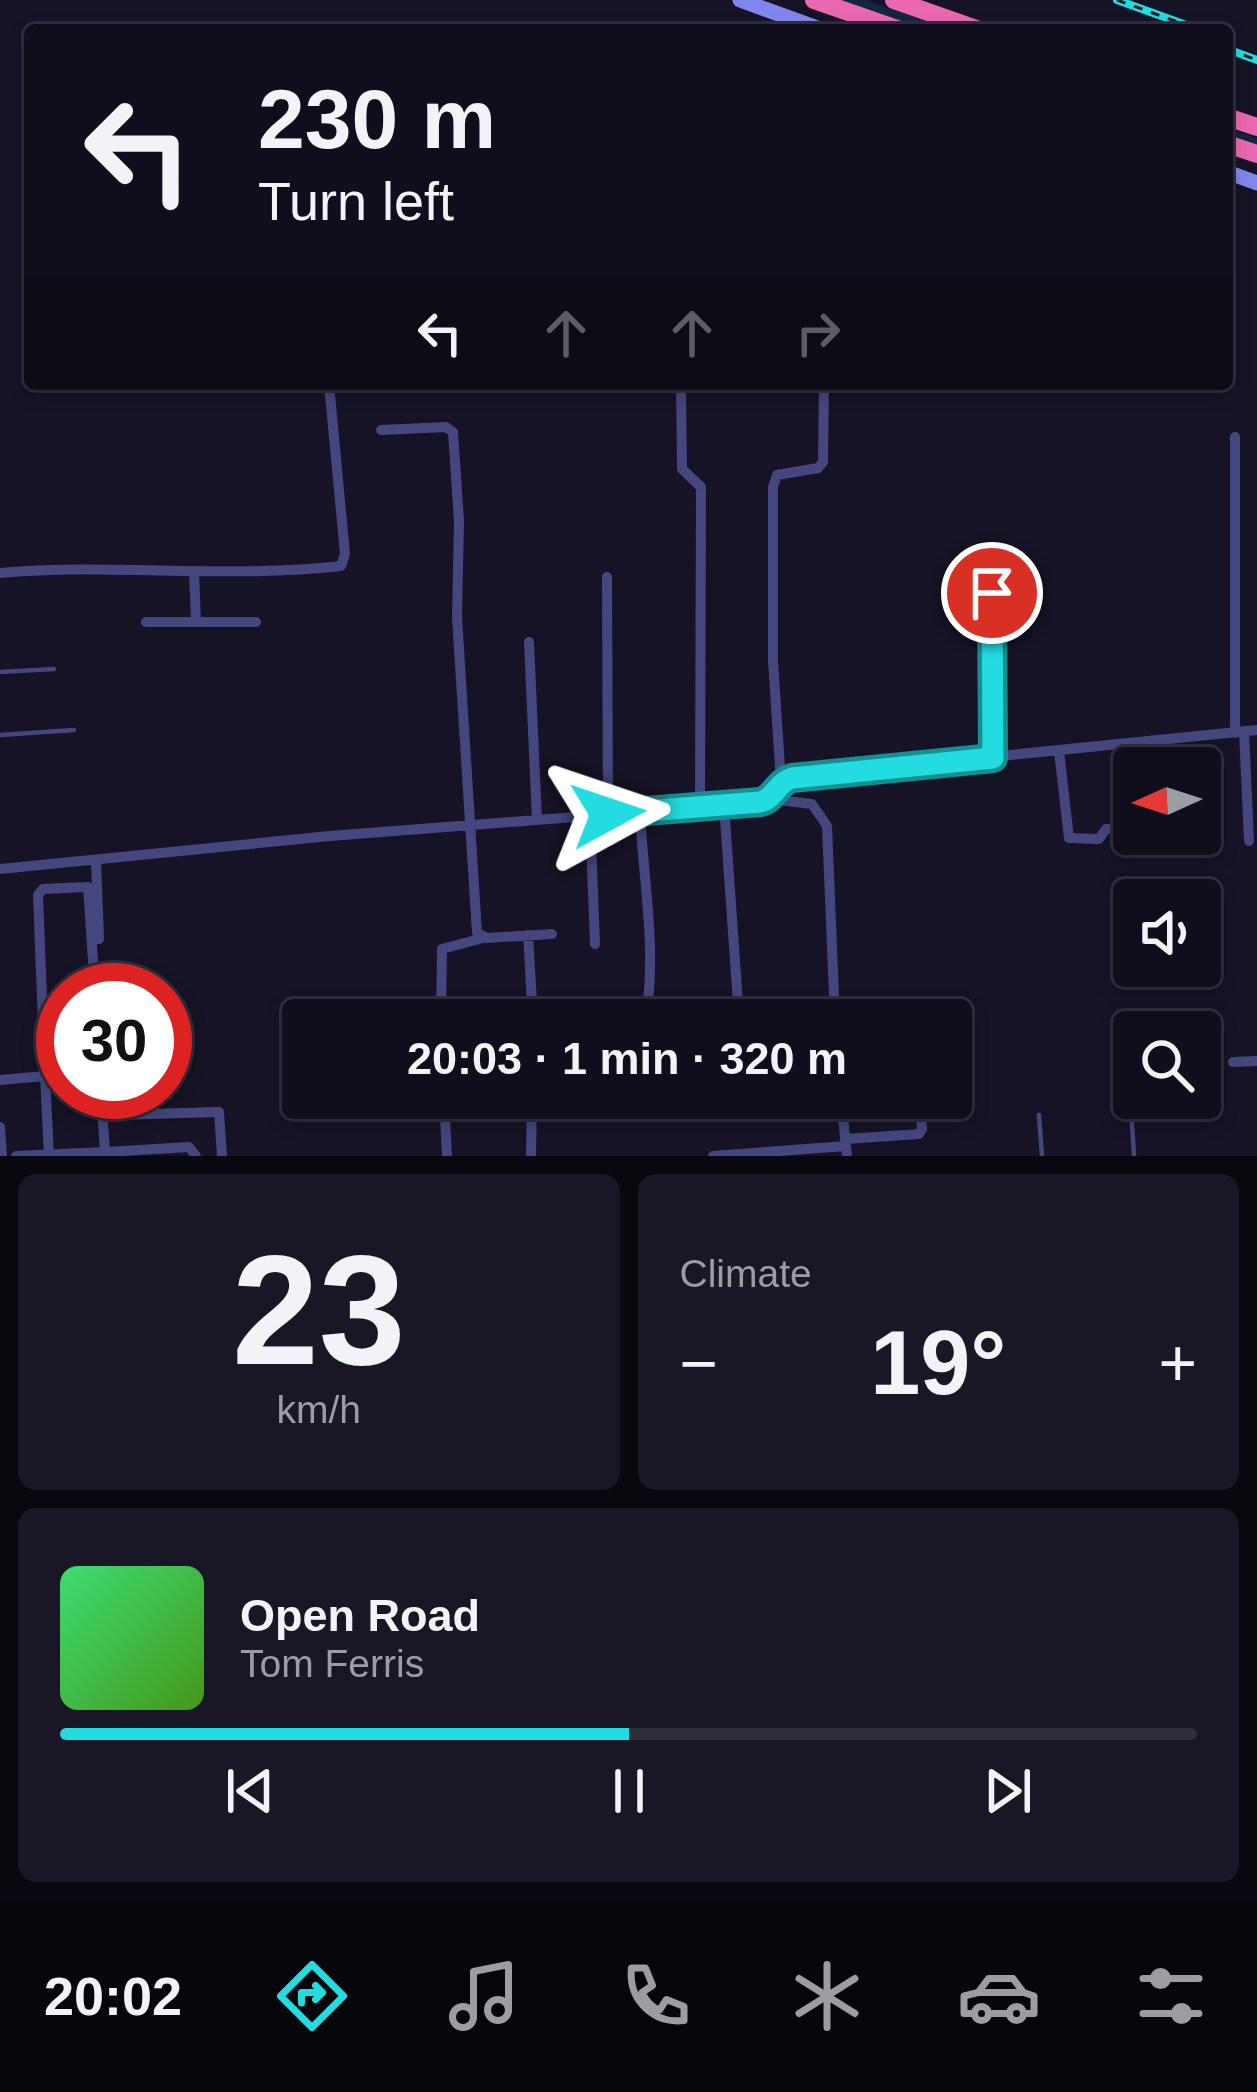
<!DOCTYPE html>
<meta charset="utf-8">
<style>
:root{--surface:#100e1c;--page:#191725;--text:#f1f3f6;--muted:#9c9ca3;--line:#302e3b;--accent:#22dce0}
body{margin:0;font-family:Arial,sans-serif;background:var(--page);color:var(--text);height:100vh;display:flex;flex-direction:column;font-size:45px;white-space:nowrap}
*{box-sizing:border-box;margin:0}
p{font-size:39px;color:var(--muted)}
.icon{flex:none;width:66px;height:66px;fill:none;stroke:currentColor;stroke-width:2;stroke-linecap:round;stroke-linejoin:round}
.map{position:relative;height:1156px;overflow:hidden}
.panel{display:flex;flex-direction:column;gap:18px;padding:18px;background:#09080f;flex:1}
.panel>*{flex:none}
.top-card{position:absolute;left:24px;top:24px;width:1209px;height:366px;border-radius:12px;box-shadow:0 6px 18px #0003,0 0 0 3px var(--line);background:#100e1c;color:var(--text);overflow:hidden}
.needle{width:78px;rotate:267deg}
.fabs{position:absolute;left:1113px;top:747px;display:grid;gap:24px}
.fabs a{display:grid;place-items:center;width:108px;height:108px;border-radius:12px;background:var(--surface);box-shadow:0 6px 18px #0003,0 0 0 3px var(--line);font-size:60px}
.speed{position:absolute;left:36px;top:963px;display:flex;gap:24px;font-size:60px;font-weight:700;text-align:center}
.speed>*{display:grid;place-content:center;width:156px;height:156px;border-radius:50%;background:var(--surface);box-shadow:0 6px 18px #0003,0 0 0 3px var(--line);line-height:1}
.speed .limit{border:18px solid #d22;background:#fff;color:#111}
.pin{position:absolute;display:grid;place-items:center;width:102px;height:102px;color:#fff;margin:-51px;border:6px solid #fff;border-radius:50%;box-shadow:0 3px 12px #0007}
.me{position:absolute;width:132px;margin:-66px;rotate:85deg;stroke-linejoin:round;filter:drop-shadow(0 0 9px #0008)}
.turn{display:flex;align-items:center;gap:42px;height:252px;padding:0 36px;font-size:54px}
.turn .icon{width:156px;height:156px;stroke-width:2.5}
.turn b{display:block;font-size:84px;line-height:102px}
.lanes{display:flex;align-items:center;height:114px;padding:0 36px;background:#0003;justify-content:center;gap:60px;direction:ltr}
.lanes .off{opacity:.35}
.big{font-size:90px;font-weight:700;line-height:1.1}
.panel .widget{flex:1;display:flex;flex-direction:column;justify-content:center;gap:18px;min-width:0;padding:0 42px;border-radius:18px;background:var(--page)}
.panel .dial{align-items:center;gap:0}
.dial b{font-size:156px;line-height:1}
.song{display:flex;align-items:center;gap:36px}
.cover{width:144px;height:144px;border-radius:18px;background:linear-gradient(135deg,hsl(140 70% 55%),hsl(100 70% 35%))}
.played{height:12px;border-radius:6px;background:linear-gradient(90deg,var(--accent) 50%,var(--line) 50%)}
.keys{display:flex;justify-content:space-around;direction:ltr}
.heat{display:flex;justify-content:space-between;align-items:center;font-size:66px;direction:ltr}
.panel .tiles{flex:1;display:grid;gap:18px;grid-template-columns:1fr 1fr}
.widget:last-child{grid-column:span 2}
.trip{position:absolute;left:282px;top:999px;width:690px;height:120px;border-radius:12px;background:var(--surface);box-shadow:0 6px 18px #0003,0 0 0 3px var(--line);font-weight:700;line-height:120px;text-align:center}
.menu{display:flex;height:192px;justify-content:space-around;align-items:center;background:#06060b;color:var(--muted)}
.menu .icon{width:84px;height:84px}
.menu .selected{color:var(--accent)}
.menu b{font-size:54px;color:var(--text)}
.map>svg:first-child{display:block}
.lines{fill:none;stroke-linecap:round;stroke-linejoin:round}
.canal{stroke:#12263f;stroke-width:12}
.lane{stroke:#44477e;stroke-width:4.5}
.street{stroke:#44477e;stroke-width:10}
.secondary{stroke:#8086ed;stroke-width:15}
.highway{stroke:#ea68b0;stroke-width:18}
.rail-casing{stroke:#22dce0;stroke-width:8}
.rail{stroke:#151325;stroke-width:3;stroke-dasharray:9;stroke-linecap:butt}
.route-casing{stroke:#168f92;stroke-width:30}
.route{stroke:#22dce0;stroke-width:21}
</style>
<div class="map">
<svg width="1257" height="1156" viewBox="0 0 1257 1156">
<rect width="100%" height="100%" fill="#151325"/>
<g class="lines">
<path class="canal" d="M848,0L933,30
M1227,134L1257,145"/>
<path class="lane" d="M992,593L993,752
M0,672L54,669
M0,735L74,730
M1130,1093L1134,1156
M1039,1115L1042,1156"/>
<path class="street" d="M681,384L682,469L701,487L700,807
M381,430L446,427L453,432L459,521L457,617L477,933L487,938L552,934
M1235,437V733
M194,572L196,622
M0,573C113,563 227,579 341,566L345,554L329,384
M607,577L608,814
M146,622H256
M529,642L537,820
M1244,731L1249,841
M1059,751L1069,838L1099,839L1106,829L1134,826
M781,782L773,661V487L777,475L818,468L823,462L824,384
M770,799L812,804L827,826L835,1020
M724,805L738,1003
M590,816L595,944
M1200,820L1217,819
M96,860L99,939
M0,869L330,836L754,803L770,799L781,782L792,777L1257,730
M528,935L533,1020
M533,1017L647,1009C656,943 643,878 640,812
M441,1020L442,949L483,938
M1233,1062L1257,1061
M45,1076L49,1156
M0,1080L45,1076L38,895L43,889L88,887L95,990
M105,1092L106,1108L112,1115L219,1112L222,1156
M444,1098L447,1156
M841,1098L847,1156
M841,1100L890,1098
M102,1108L105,1152L189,1147L196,1156
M0,1127L2,1156
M845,1139L919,1134L922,1129L919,1098
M16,1156L105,1152
M531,1156L532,1098
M713,1156L846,1146"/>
<path class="secondary" d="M740,0L823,30
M1227,172L1257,183"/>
<path class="highway" d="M814,0L900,30
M894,0L979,30
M1227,117L1257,127
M1227,144L1257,154"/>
<defs>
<path id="rail" d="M1117,0L1200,30
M1227,49L1257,60"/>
</defs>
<use href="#rail" class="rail-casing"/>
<use href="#rail" class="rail"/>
</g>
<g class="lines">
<defs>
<path id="route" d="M608,814L760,802C775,799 776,783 792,778L993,758L992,593"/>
</defs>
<use href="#route" class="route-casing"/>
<use href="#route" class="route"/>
</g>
</svg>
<div class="fabs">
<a><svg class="needle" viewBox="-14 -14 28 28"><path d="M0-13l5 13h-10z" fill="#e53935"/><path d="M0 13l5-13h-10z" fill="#9c9ca3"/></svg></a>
<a><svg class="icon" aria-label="sound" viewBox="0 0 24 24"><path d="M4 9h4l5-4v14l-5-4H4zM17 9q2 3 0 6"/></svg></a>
<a><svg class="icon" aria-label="search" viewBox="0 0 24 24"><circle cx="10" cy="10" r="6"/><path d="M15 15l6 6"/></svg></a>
</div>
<div class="speed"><div class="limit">30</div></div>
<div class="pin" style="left:992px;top:593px;background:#d93025"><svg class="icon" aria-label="arrive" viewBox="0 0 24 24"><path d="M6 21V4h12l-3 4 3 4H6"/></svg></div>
<svg class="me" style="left:608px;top:814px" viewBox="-20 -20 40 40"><path d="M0-17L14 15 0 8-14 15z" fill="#22dce0" stroke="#fff" stroke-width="4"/></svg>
<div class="trip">20:03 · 1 min · 320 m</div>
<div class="top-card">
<div class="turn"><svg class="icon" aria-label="left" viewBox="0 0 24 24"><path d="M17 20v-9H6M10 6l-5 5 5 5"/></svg><div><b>230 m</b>Turn left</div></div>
<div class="lanes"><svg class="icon" aria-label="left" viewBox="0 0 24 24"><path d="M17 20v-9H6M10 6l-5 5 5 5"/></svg><svg class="icon off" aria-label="ahead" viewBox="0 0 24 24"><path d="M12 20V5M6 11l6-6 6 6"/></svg><svg class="icon off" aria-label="ahead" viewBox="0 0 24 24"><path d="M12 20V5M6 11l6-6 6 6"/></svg><svg class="icon off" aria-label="right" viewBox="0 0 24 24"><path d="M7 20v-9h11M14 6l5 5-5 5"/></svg></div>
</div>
</div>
<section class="panel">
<div class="tiles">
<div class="widget dial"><b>23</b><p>km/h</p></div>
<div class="widget"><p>Climate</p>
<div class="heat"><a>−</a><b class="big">19°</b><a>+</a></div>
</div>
<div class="widget">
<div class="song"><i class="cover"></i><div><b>Open Road</b><p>Tom Ferris</p></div></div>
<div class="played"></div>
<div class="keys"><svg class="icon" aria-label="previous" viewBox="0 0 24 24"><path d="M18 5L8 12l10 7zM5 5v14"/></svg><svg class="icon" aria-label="pause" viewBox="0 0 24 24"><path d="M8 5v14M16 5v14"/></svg><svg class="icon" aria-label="next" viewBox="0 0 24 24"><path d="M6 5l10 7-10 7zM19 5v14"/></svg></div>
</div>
</div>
</section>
<nav class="menu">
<b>20:02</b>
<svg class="icon selected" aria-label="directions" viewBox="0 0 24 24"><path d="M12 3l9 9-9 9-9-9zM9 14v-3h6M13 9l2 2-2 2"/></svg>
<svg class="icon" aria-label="music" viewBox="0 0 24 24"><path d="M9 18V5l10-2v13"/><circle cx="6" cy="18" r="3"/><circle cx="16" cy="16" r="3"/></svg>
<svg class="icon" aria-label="phone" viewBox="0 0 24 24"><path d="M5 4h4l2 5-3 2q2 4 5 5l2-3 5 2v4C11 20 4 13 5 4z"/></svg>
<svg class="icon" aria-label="climate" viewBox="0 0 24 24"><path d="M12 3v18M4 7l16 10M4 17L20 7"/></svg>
<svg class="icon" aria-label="car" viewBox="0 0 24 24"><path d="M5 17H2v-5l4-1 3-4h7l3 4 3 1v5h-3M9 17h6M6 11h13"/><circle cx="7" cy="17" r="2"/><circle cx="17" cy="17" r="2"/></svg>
<svg class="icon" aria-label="filters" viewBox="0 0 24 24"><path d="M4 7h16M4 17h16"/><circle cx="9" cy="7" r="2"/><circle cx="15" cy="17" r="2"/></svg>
</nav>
